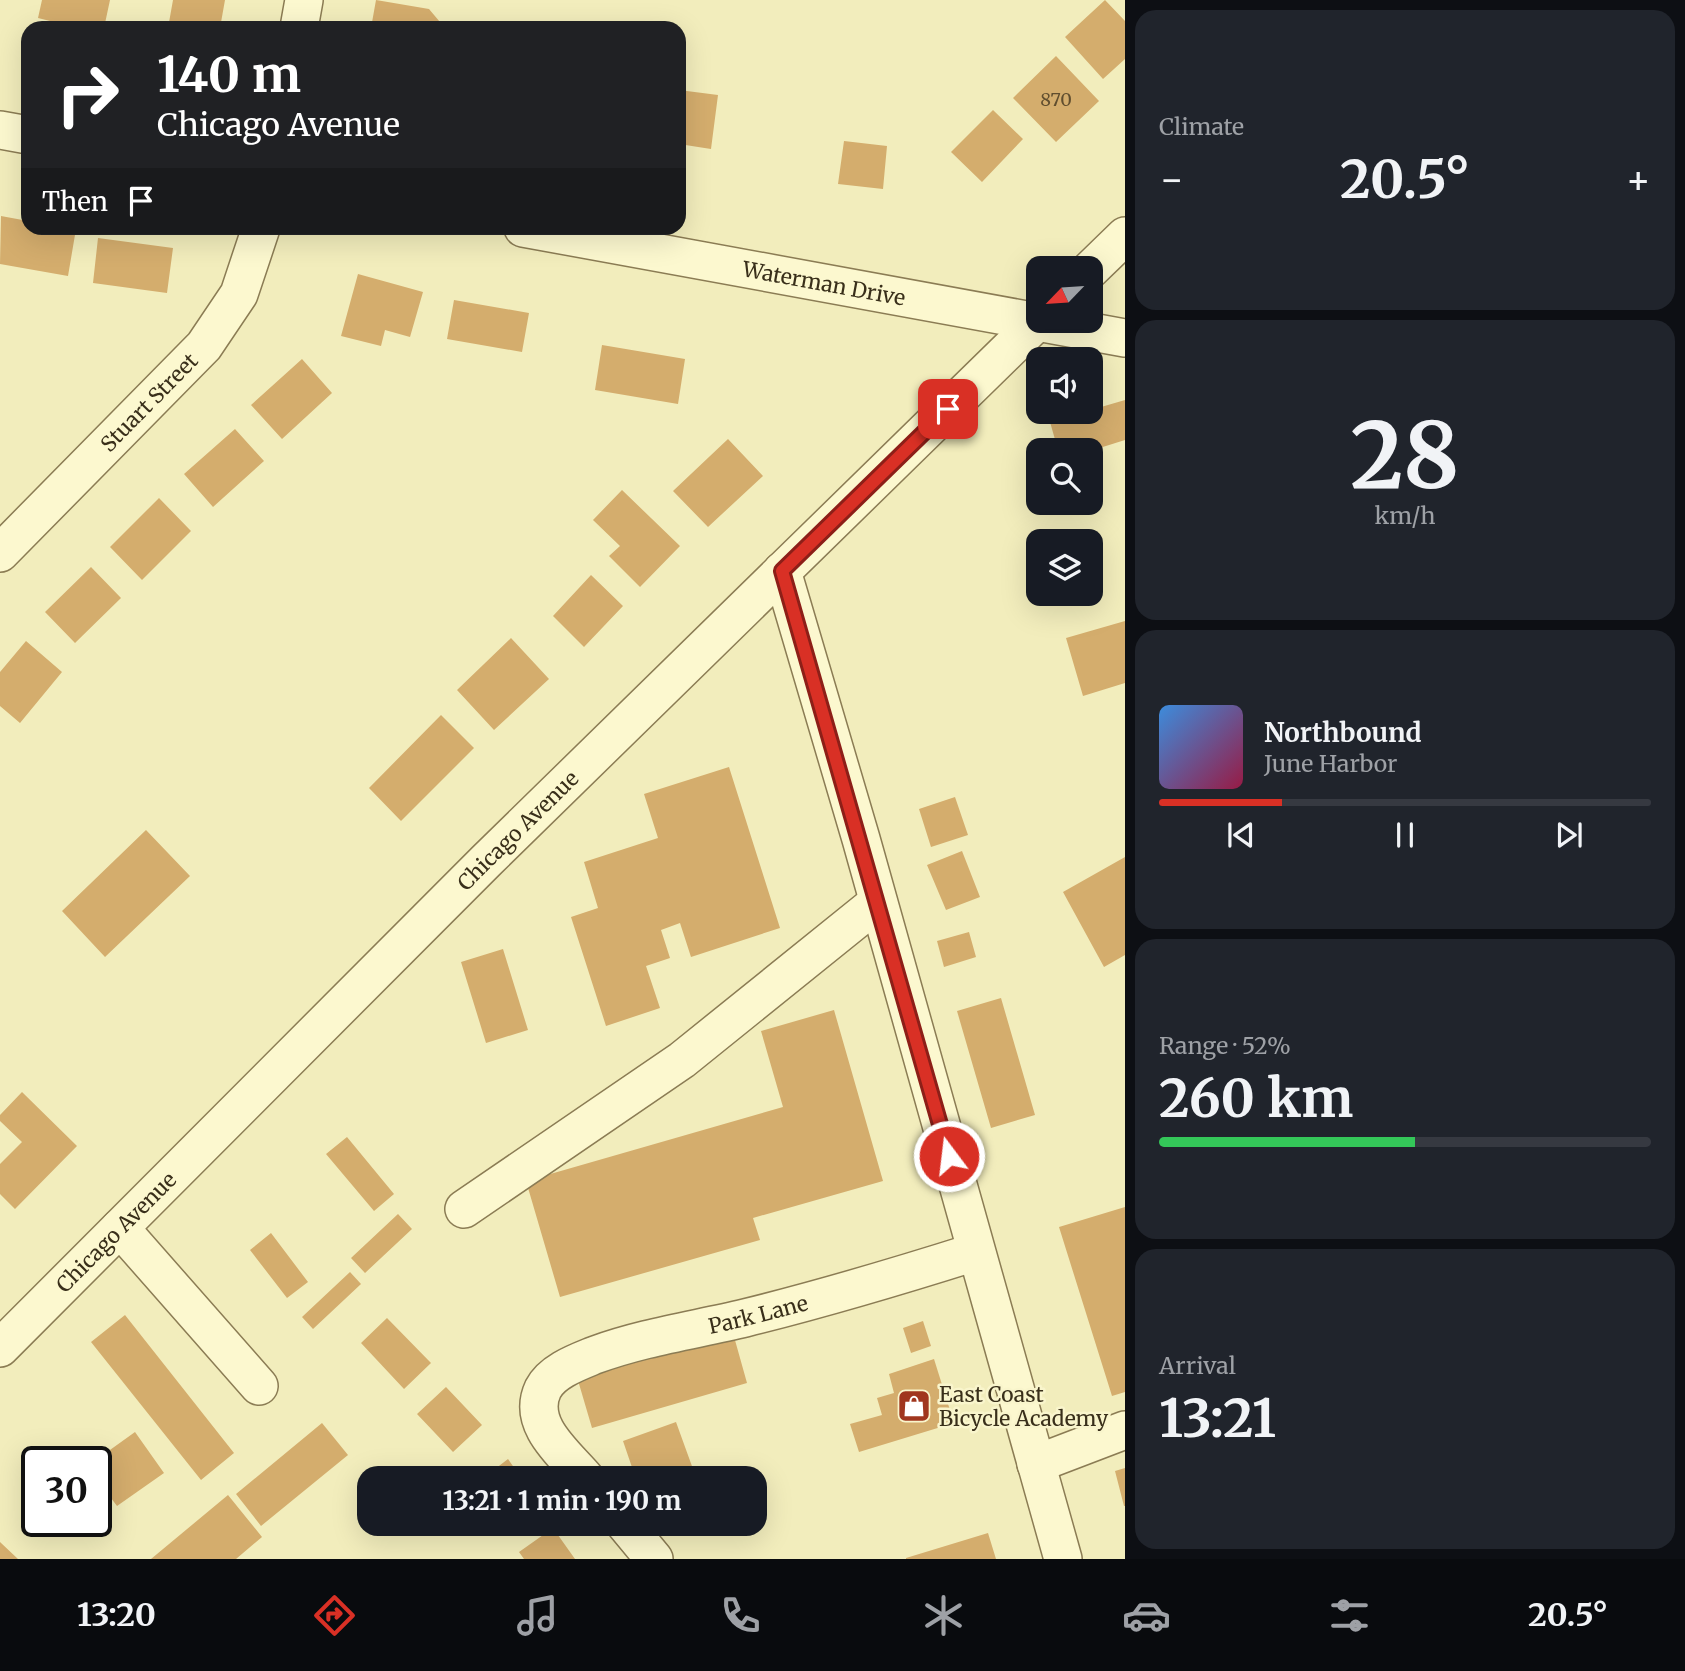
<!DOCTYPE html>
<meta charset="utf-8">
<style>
:root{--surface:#171b24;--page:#20242c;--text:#f1f3f6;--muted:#9ea1a6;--line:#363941;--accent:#d93025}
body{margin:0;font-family:Merriweather,serif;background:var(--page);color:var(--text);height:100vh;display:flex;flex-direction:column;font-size:26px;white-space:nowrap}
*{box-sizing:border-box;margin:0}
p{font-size:23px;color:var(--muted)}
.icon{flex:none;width:38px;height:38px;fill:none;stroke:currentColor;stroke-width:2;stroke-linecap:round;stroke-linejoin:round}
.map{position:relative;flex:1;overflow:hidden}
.sheet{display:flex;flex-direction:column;gap:10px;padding:10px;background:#0d0f14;width:560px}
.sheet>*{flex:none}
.banner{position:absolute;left:21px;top:21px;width:665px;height:214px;border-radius:21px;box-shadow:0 7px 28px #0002;background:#202124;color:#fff;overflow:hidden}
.needle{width:46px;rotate:245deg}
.controls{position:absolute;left:1026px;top:256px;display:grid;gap:14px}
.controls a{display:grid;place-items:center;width:77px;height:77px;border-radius:14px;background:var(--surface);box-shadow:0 7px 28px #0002;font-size:35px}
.speed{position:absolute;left:21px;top:1446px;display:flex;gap:14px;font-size:35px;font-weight:700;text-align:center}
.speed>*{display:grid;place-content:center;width:91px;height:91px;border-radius:50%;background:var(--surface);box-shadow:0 7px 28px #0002;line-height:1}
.speed .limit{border:4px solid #111;border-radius:10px;background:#fff;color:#111}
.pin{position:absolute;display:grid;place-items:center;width:60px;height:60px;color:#fff;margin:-30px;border-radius:14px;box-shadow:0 4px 10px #0006}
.me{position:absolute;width:77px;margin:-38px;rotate:345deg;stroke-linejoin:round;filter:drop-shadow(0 0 5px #0008)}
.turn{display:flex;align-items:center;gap:24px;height:147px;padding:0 21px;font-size:32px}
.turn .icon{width:91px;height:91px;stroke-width:2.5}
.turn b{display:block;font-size:49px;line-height:60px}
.then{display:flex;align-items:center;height:66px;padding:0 21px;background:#0003;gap:14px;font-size:26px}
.big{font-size:52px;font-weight:700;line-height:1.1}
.sheet .tile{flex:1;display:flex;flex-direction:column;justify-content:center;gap:10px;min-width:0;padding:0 24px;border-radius:21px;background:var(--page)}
.sheet .dial{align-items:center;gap:0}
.dial b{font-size:91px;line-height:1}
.song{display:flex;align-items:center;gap:21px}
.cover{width:84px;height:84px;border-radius:10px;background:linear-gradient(135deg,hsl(210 70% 55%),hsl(340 70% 35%))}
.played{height:7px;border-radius:4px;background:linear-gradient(90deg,var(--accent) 25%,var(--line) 25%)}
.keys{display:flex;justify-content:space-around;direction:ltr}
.heat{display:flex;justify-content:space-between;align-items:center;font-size:38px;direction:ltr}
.charge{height:10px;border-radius:5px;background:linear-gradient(90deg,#34c759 52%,var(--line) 0)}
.trip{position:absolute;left:357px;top:1466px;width:410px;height:70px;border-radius:21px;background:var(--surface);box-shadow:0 7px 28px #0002;font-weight:700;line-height:70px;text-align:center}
.tab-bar{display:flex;height:112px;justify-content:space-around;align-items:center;background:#090b0e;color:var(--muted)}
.tab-bar .icon{width:49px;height:49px}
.tab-bar .current{color:var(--accent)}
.tab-bar b{font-size:32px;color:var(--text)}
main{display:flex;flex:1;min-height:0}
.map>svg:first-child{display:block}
.building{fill:#d4ad6d}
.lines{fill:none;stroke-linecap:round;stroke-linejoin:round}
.minor-casing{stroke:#8b7c54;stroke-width:40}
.minor{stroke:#fcf8cf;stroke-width:37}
.route-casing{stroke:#8d1f18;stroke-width:18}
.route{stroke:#d93025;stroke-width:12}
.labels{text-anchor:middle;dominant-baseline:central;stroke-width:5;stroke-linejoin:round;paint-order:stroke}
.number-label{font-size:18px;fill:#604e2f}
.street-label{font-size:21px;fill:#392f1a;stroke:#f9f5cc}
.poi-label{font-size:21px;fill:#392f1a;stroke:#f9f5cc;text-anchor:start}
</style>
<main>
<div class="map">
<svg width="1125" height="1559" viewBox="0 0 1125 1559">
<rect width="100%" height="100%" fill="#f2edbc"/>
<path class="building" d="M42,0H110L104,28H78L38,18Z
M173,0H225L220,28H168Z
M376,0L429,9L445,28H371Z
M1105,0L1125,21V59L1103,79L1065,37Z
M1056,56L1099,101L1056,142L1013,98Z
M679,90L718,95L711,149L679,144Z
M993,110L1023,139L982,182L951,152Z
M844,141L887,146L883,189L838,184Z
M1,216L28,221V228L76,229L68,276L0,264Z
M98,238L173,248L167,293L93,283Z
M358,274L423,292L410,337L385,330L381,346L341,336Z
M454,300L529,313L522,352L447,339Z
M602,345L685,359L678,404L595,390Z
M302,359L332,393L282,439L251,405Z
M1125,400V440L1090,451L1058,450L1050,422Z
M235,429L264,461L213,507L184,474Z
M728,439L763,476L708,527L673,491Z
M622,490L680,546L640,587L609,556L620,546L593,520Z
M159,498L191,531L142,580L110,547Z
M91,567L121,598L75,643L45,612Z
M591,575L623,606L584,647L553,616Z
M1125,621V683L1083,696L1066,638Z
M511,638L549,679L494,730L457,690Z
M26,641L62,672L20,723L0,706V672Z
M441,715L474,748L401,821L369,788Z
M729,767L780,928L691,957L680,923L661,930L670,958L646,966L660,1008L606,1026L571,917L598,908L584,862L658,838L644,794Z
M955,797L968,835L931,847L919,809Z
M146,830L190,876L105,957L62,911Z
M962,851L980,897L946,910L927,865Z
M1125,857V955L1104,967L1063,892Z
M969,932L976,957L944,967L937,941Z
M503,949L528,1030L486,1043L461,962Z
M1001,998L1035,1115L991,1128L957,1011Z
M834,1010L883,1181L753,1218L760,1240L560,1297L526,1181L783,1107L761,1031Z
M22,1092L77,1146L15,1209L0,1194V1164L22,1142L0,1121V1115Z
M347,1137L394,1194L374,1211L326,1154Z
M1125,1207V1392L1112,1396L1059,1227Z
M398,1214L412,1229L365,1273L351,1258Z
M271,1233L308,1282L287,1298L250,1250Z
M350,1272L361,1284L313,1329L302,1317Z
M125,1315L234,1453L201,1480L91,1342Z
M387,1318L431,1363L404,1389L361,1343Z
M923,1321L931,1346L911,1353L903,1328Z
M733,1333L747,1383L592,1428L577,1377Z
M934,1359L954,1423L859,1452L850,1424L882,1415L877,1398L894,1393L889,1374Z
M446,1387L482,1425L453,1452L417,1414Z
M676,1422L693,1469L664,1479H636L623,1441Z
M322,1423L348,1455L261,1526L236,1494Z
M135,1432L164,1473L117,1506L96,1478V1460Z
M508,1459L522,1479H482Z
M1125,1468V1506H1124L1115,1471Z
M228,1495L262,1537L236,1559H151Z
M553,1528L575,1559H524L519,1552Z
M988,1533L996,1559H906V1558Z
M0,1542L18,1559H0Z"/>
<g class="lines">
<defs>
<g id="minor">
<path d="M299,28L304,0"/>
<path d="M0,130L28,135"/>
<path id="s1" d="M523,228L1125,338"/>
<path d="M1090,270L1125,236"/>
<path id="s2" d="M0,553L204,346L239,294L261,228"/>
<path d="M782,571L861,839L1063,1559"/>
<path d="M464,1209L682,1060L878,902"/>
<path d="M120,1228L259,1386"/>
<path id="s3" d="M0,1348L486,861L1039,320"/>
<path d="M1036,1464L1125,1430"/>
<path id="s4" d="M586,1479C566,1455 526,1425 543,1389C552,1371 578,1362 595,1355C644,1337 695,1330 745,1318C822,1299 899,1276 975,1252"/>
<path d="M625,1524L654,1559"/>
</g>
</defs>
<use href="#minor" class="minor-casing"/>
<use href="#minor" class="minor"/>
</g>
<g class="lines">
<defs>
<path id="route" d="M948,409L782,571L949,1156"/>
</defs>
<use href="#route" class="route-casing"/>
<use href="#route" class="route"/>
</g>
<defs>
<symbol id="shop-square" viewBox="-11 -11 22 22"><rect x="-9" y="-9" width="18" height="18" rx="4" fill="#a0361e" stroke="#f9f5cc"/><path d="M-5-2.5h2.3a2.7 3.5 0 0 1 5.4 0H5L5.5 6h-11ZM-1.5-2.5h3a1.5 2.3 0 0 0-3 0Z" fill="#fff"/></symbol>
</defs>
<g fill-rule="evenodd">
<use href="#shop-square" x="895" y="1387" width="38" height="38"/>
</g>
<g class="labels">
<g class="number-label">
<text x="1056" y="99">870</text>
</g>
<g class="street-label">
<text stroke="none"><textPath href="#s1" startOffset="306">Waterman Drive</textPath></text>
<text stroke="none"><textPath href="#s2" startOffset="212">Stuart Street</textPath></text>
<text stroke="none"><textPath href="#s3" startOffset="732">Chicago Avenue</textPath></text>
<text stroke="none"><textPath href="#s3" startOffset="164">Chicago Avenue</textPath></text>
<text stroke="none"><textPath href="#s4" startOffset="338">Park Lane</textPath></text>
</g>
<g class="poi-label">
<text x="939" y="1394">East Coast<tspan x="939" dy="24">Bicycle Academy</tspan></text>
</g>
</g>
</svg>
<div class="controls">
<a><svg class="needle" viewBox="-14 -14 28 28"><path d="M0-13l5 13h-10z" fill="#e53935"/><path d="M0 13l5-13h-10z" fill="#9ea1a6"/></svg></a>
<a><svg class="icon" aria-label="sound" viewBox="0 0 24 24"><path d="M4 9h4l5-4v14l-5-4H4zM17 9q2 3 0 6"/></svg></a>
<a><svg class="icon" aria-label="search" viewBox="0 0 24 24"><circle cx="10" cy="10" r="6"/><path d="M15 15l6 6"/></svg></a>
<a><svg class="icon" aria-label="layers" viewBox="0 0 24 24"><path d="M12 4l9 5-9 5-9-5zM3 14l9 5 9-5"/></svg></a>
</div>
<div class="speed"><div class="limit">30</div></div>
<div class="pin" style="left:948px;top:409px;background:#d93025"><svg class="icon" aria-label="arrive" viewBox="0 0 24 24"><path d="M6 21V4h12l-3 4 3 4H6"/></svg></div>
<svg class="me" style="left:949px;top:1156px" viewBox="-20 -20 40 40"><circle r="17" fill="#d93025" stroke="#fff" stroke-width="3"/><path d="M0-11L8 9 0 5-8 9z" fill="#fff"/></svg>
<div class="trip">13:21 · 1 min · 190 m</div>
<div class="banner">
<div class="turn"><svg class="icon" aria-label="right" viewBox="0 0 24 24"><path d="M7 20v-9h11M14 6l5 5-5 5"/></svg><div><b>140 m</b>Chicago Avenue</div></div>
<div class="then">Then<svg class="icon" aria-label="arrive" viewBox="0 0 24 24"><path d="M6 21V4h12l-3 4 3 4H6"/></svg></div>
</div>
</div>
<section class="sheet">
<div class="tile"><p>Climate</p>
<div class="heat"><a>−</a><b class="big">20.5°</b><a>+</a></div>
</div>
<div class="tile dial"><b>28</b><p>km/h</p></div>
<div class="tile">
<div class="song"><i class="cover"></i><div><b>Northbound</b><p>June Harbor</p></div></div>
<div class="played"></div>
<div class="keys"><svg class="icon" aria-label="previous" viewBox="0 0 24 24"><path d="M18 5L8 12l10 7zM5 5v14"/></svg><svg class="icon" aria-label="pause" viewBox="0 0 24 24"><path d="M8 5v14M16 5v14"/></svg><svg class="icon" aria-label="next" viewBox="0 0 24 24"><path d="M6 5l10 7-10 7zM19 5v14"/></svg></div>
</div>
<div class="tile"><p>Range · 52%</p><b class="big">260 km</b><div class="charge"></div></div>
<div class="tile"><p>Arrival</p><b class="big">13:21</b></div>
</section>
</main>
<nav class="tab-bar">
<b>13:20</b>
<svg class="icon current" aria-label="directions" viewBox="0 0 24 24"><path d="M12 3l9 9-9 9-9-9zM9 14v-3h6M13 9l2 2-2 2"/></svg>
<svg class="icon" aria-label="music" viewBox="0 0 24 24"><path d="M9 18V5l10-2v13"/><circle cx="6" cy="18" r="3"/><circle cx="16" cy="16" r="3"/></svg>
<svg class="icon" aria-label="phone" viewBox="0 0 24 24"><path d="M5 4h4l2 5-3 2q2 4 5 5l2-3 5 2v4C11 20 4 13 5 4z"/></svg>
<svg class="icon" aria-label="climate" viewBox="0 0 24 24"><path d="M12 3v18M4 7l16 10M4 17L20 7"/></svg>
<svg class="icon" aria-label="car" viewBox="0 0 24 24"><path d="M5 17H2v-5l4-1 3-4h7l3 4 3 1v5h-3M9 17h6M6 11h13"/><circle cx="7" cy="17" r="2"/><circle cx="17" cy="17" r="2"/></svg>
<svg class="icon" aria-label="filters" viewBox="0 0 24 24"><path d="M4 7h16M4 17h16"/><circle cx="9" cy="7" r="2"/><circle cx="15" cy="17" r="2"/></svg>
<b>20.5°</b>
</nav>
